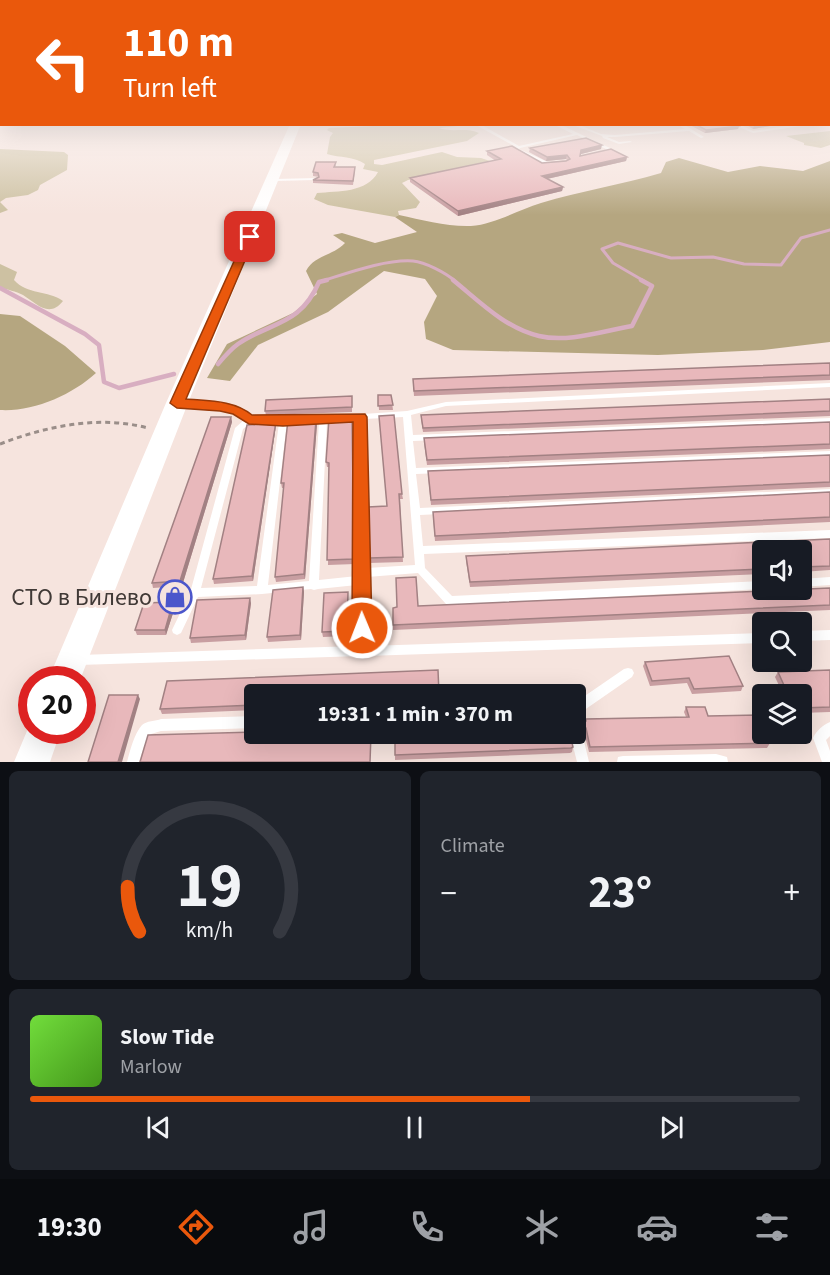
<!DOCTYPE html>
<meta charset="utf-8">
<style>
:root{--surface:#171b24;--page:#20242c;--text:#f1f3f6;--muted:#9ea1a6;--line:#363941;--accent:#ea580c}
body{margin:0;font-family:"Source Sans 3",sans-serif;background:var(--page);color:var(--text);height:100vh;display:flex;flex-direction:column;font-size:22px;white-space:nowrap}
*{box-sizing:border-box;margin:0}
p{font-size:20px;color:var(--muted)}
.icon{flex:none;width:33px;height:33px;fill:none;stroke:currentColor;stroke-width:2;stroke-linecap:round;stroke-linejoin:round}
.map{position:relative;height:762px;overflow:hidden}
.panel{display:flex;flex-direction:column;gap:9px;padding:9px;background:#0d0f14;flex:1}
.panel>*{flex:none}
.banner{position:absolute;left:0px;top:0px;width:831px;height:126px;box-shadow:0 6px 24px #0002;background:#ea580c;color:#fff;overflow:hidden}
.controls{position:absolute;left:752px;top:540px;display:grid;gap:12px}
.controls a{display:grid;place-items:center;width:60px;height:60px;border-radius:6px;background:var(--surface);box-shadow:0 6px 24px #0002;font-size:30px}
.speed{position:absolute;left:18px;top:666px;display:flex;gap:12px;font-size:30px;font-weight:700;text-align:center}
.speed>*{display:grid;place-content:center;width:78px;height:78px;border-radius:50%;background:var(--surface);box-shadow:0 6px 24px #0002;line-height:1}
.speed .limit{border:9px solid #d22;background:#fff;color:#111}
.pin{position:absolute;display:grid;place-items:center;width:51px;height:51px;color:#fff;margin:-26px;border-radius:12px;box-shadow:0 3px 9px #0006}
.me{position:absolute;width:66px;margin:-33px;rotate:359deg;stroke-linejoin:round;filter:drop-shadow(0 0 4px #0008)}
.turn{display:flex;align-items:center;gap:21px;height:126px;padding:0 24px;font-size:27px}
.turn .icon{width:78px;height:78px;stroke-width:2.5}
.turn b{display:block;font-size:42px;line-height:51px}
.big{font-size:45px;font-weight:700;line-height:1.1}
.panel .tile{flex:1;display:flex;flex-direction:column;justify-content:center;gap:9px;min-width:0;padding:0 21px;border-radius:9px;background:var(--page)}
.panel .dial{align-items:center;gap:0}
.dial svg{height:156px;overflow:visible;fill:none;stroke:var(--line);stroke-width:7;stroke-linecap:round;text-anchor:middle}
.dial text{fill:var(--text);stroke:none}
.song{display:flex;align-items:center;gap:18px}
.cover{width:72px;height:72px;border-radius:9px;background:linear-gradient(135deg,hsl(100 70% 55%),hsl(100 70% 35%))}
.played{height:6px;border-radius:3px;background:linear-gradient(90deg,var(--accent) 65%,var(--line) 65%)}
.keys{display:flex;justify-content:space-around;direction:ltr}
.heat{display:flex;justify-content:space-between;align-items:center;font-size:33px;direction:ltr}
.panel .tiles{flex:1;display:grid;gap:9px;grid-template-columns:1fr 1fr}
.tile:last-child{grid-column:span 2}
.trip{position:absolute;left:244px;top:684px;width:342px;height:60px;border-radius:6px;background:var(--surface);box-shadow:0 6px 24px #0002;font-weight:700;line-height:60px;text-align:center}
.tabs{display:flex;height:96px;justify-content:space-around;align-items:center;background:#090b0e;color:var(--muted)}
.tabs .icon{width:42px;height:42px}
.tabs .current{color:var(--accent)}
.tabs b{font-size:27px;color:var(--text)}
.map>svg:first-child{display:block}
.green{fill:#cdc1a2}
.forest{fill:#b5a680}
.lines{fill:none;stroke-linecap:round;stroke-linejoin:round}
.stream-far1{stroke:#d8aec1;stroke-width:3}
.stream{stroke:#d8aec1;stroke-width:4.5}
.path{stroke:#9a8e89;stroke-width:3;stroke-dasharray:5 4;stroke-linecap:butt}
.lane{fill:#fff;fill-rule:evenodd}
.secondary{fill:#fff;fill-rule:evenodd}
.wall{fill:#c89ea1}
.shaded-wall{fill:#a28183}
.building{fill:#e8b8bb;stroke:#a28183;stroke-width:1.5}
.route{fill:#ea580c;stroke:#983908;stroke-width:1.5}
.labels{text-anchor:middle;dominant-baseline:central;stroke-width:6;stroke-linejoin:round;paint-order:stroke}
.near-poi-label{font-size:24px;fill:#403936;stroke:#f6e4de;text-anchor:end}
</style>
<div class="map">
<svg width="830" height="762" viewBox="0 0 830 762">
<rect width="100%" height="100%" fill="#f6e4de"/>
<path class="green" d="M395,125H467L439,128C452,133 466,127 479,133L467,141L374,160V164L382,165L442,152L457,157L481,158L490,161V164L408,180L402,183L420,202L416,208L398,211L399,215L395,217L328,205L314,199L317,193C338,191 367,193 378,172L363,169L365,164C354,156 340,158 327,154L330,137L333,133L327,130L329,128Z
M830,131V145L821,148L804,145V143L786,136Z
M0,149L64,152L68,155L67,170L40,185L38,190L28,195L6,198L0,202L8,210L0,213Z
M0,264L17,272L14,280C27,295 48,290 63,301C49,319 36,303 23,295C16,291 7,290 0,287Z"/>
<path class="forest" d="M679,158L728,172L760,166L803,171L830,161V342L763,350L658,355L453,350L426,339L424,322L437,296L425,279L384,271L328,312L258,345L230,381L207,378L227,344L293,313L317,294L306,271C314,255 333,256 345,243L333,235L342,233L375,243L417,232L395,217L399,215C422,220 448,227 471,226C495,224 518,210 541,203C580,191 621,185 661,173L666,162Z
M0,314L20,316L65,346L96,373C72,395 33,412 0,410Z"/>
<g class="lines">
<path class="stream-far1" d="M322,281C348,273 386,259 413,261C425,262 446,273 455,281
M644,281L613,263L602,249L618,243L671,258L713,257L744,264L781,265L801,238L830,230"/>
<path class="stream" d="M453,280C479,301 505,328 539,336C568,343 603,331 632,326L652,286L641,280
M0,288L85,334L99,345L104,382L119,388L174,374
M218,364C224,357 231,349 238,344C272,321 300,326 319,282L327,280"/>
<path class="path" d="M0,444C47,426 99,415 148,428"/>
<path class="lane" d="M301,124H334L295,127L293,126Z
M474,124H480L519,146L573,134L553,124H559L610,148L608,153L597,154V152L604,151L606,149L577,135L520,148L519,149L552,164V165L550,166L515,151L516,147Z
M570,124H577L601,134L615,135L685,129L677,124H683L704,137L701,138L689,131L615,137H607L619,142L630,141L632,142L619,144L603,138L602,136Z
M732,124H739L753,131L800,124H815L753,133Z
M317,178V180H315L274,181L272,180L274,179Z
M830,383V387L446,406L411,415L413,435L830,418V424L413,441L416,468L830,451V457L416,474L420,508L830,489V495L420,515L423,546L830,530V538L424,554L425,568L452,596L762,581V589L450,605L446,604L418,573L367,577L368,646L762,633V643L366,656L363,657L360,656L79,665L75,664L73,660L75,656L79,655L357,646V585L318,589L314,590L311,589L262,594L198,597L181,633L177,635L173,633L172,630L190,593L235,428L244,420L235,413L220,408L180,405H177L176,403L177,401L220,404L241,409L251,417L283,418L287,421L268,585L309,581L319,422H305L304,420L305,418L407,411L446,402ZM403,417L415,565L367,568L364,419ZM356,420L357,571L356,573L357,576L319,580L327,421ZM251,423H279L257,586L201,588L243,429Z
M830,577V585L801,587V579Z
M830,630V640L801,641V631Z
M628,668L632,669L634,673L632,677L580,713L576,715V702L624,669Z
M255,716V728L161,731L151,734L144,746L139,762H127C130,751 134,734 142,725C146,721 156,721 161,719Z
M830,722V736L826,740L830,751V762H822L813,738C816,731 823,725 830,722Z
M576,727L580,729L582,733L589,762H577L570,734H576Z
M716,754L727,757L728,762H617L618,757L623,756Z"/>
<path class="secondary" d="M290,124H301L188,403L80,680H48L166,403Z
M32,719V730H61L50,762H14Z"/>
</g>
<path class="wall" d="M688,124H736L739,126L738,129L705,133Z
M745,124H781L753,129Z
M530,148L601,149L581,154L580,156L627,157L626,161L547,179L563,187L562,191L458,216L410,182V178L496,161L487,155V151L542,163L567,160L566,159L546,161L529,152Z
M336,165L335,167L355,170L353,185L313,183V180L319,177L313,176V172Z
M830,363V380L414,396L413,384V379Z
M378,395H391L393,410H379Z
M352,396V412L266,415L265,411Z
M830,399V416L423,432L421,419V415Z
M379,416L402,494L403,499H400L403,562L369,563L368,507L387,506Z
M231,417L232,422L182,586L153,588L152,583Z
M352,418L355,564L328,565L329,467H327L326,462Z
M830,422V449L427,465L424,443V438Z
M317,424L305,579L276,582L275,577L284,488H282L281,483Z
M276,425L253,581L214,584L213,579Z
M830,455V487L431,505L428,476V471Z
M830,492V522L435,541L433,517V512Z
M830,539V570L801,572V550H762V574L470,587L466,561V556Z
M303,587L304,592L301,640L268,642L267,637Z
M830,588V610L393,630V608Z
M348,592V636L323,637L322,632Z
M251,603L246,640L191,643L190,638Z
M175,607L166,635H137L135,630Z
M645,662L743,686L741,691L692,694L687,683L650,686L643,666Z
M830,670V712L801,713V694H783L775,677L778,672Z
M255,694V710L162,714L160,709Z
M686,707L770,743L767,748L589,752L584,732L579,726L580,721H585L586,719L686,717L684,712Z
M395,734L573,747L572,752L570,753L395,760Z"/>
<path class="shaded-wall" d="M761,124H781L753,129L754,126Z
M739,126L738,129L705,133L706,130Z
M602,145L601,149L581,154V150Z
M567,155L566,159L546,161L547,157Z
M627,157L626,161L542,180V176Z
M563,187L562,191L458,216V211Z
M231,417L232,422L182,586L180,581Z
M316,420L317,424L305,579L304,574Z
M276,421V425L253,581L252,576Z
M303,587L304,592L301,640L300,635Z
M250,598L251,603L246,640L245,635Z
M173,602L175,607L166,635L165,630Z
M138,695L140,699L122,762H118Z"/>
<path class="building" d="M695,124H736L739,126L706,130Z
M586,138L602,145L581,150L580,156L611,149L627,157L542,176L563,187L458,211L410,178L501,159L487,151L512,146L542,163L566,161L570,159L567,155L547,157L530,148Z
M316,162H336L334,167H355L353,181L313,180L319,177L318,173L313,172Z
M830,363V375L414,391L413,379Z
M378,395H391L393,405L378,406Z
M352,396V407L265,411L266,400Z
M830,399V411L423,428L421,415Z
M394,415L402,494H399L403,557L369,558L368,507L387,506L379,416Z
M211,417H231L180,581L152,583Z
M329,418H352L354,559L327,560L329,463L326,462Z
M288,420H316L304,574L275,577L284,483H281Z
M264,421H276L252,576L213,579L247,425L263,424Z
M830,422V444L427,460L424,438Z
M830,455V482L431,500L428,471Z
M830,492V517L435,536L433,512Z
M830,539V566L801,567V550H762V569L470,582L466,556Z
M416,577L418,606L830,588V605L393,625V608L397,607L396,578Z
M303,587L300,635L267,637L273,590Z
M348,592L347,631L322,632L324,593Z
M250,598L245,635L190,638L197,600Z
M173,602L165,630H135L144,603Z
M729,656L743,686L694,689L689,678L652,681L645,662Z
M438,670L439,694H255V705L160,709L167,681Z
M830,670V707L801,708V694H788L778,672Z
M109,695H138L118,762H88Z
M686,707H705L708,716L759,715L762,723V734H766L770,743L590,747L586,728L580,721H586V719L689,717Z
M255,732V734H371L370,762H140L148,735Z
M395,734H570L573,747L571,748L395,755Z"/>
<linearGradient id="sky" x2="0" y2="1"><stop stop-color="#a1b2d8"/><stop offset="0.5" stop-color="#fbf3f0"/><stop offset="1" stop-color="#fbf3f0" stop-opacity="0"/></linearGradient>
<rect width="830" height="215" fill="url(#sky)"/>
<path class="route" d="M250,234L255,237L186,399C209,401 234,400 252,415L365,414L367,417L372,628L369,634L362,637L355,634L352,628L353,422L283,426L249,424L233,414L220,411L177,408L170,403L245,237Z"/>
<defs>
<symbol id="shop-ring" viewBox="-11 -11 22 22"><circle r="9.5" fill="#f6e4de" stroke="#4b56cb" stroke-width="1.5"/><path d="M-5-2.5h2.3a2.7 3.5 0 0 1 5.4 0H5L5.5 6h-11ZM-1.5-2.5h3a1.5 2.3 0 0 0-3 0Z" fill="#4b56cb"/></symbol>
</defs>
<g fill-rule="evenodd">
<use href="#shop-ring" x="156" y="578" width="38" height="38"/>
</g>
<g class="labels">
<g class="near-poi-label">
<text x="152" y="597">СТО в Билево</text>
</g>
</g>
</svg>
<div class="controls">
<a><svg class="icon" aria-label="sound" viewBox="0 0 24 24"><path d="M4 9h4l5-4v14l-5-4H4zM17 9q2 3 0 6"/></svg></a>
<a><svg class="icon" aria-label="search" viewBox="0 0 24 24"><circle cx="10" cy="10" r="6"/><path d="M15 15l6 6"/></svg></a>
<a><svg class="icon" aria-label="layers" viewBox="0 0 24 24"><path d="M12 4l9 5-9 5-9-5zM3 14l9 5 9-5"/></svg></a>
</div>
<div class="speed"><div class="limit">20</div></div>
<div class="pin" style="left:250px;top:237px;background:#d93025"><svg class="icon" aria-label="arrive" viewBox="0 0 24 24"><path d="M6 21V4h12l-3 4 3 4H6"/></svg></div>
<svg class="me" style="left:362px;top:628px" viewBox="-20 -20 40 40"><circle r="17" fill="#ea580c" stroke="#fff" stroke-width="3"/><path d="M0-11L8 9 0 5-8 9z" fill="#fff"/></svg>
<div class="trip">19:31 · 1 min · 370 m</div>
<div class="banner">
<div class="turn"><svg class="icon" aria-label="left" viewBox="0 0 24 24"><path d="M17 20v-9H6M10 6l-5 5 5 5"/></svg><div><b>110 m</b>Turn left</div></div>
</div>
</div>
<section class="panel">
<div class="tiles">
<div class="tile dial"><svg viewBox="0 0 100 80">
<path d="M14 69A42 42 0 1 1 86 69"/>
<path d="M14 69A42 42 0 0 1 8 46" stroke="#ea580c"/>
<text x="50" y="56" font-size="32" font-weight="700">19</text>
<text x="50" y="72" font-size="11">km/h</text>
</svg></div>
<div class="tile"><p>Climate</p>
<div class="heat"><a>−</a><b class="big">23°</b><a>+</a></div>
</div>
<div class="tile">
<div class="song"><i class="cover"></i><div><b>Slow Tide</b><p>Marlow</p></div></div>
<div class="played"></div>
<div class="keys"><svg class="icon" aria-label="previous" viewBox="0 0 24 24"><path d="M18 5L8 12l10 7zM5 5v14"/></svg><svg class="icon" aria-label="pause" viewBox="0 0 24 24"><path d="M8 5v14M16 5v14"/></svg><svg class="icon" aria-label="next" viewBox="0 0 24 24"><path d="M6 5l10 7-10 7zM19 5v14"/></svg></div>
</div>
</div>
</section>
<nav class="tabs">
<b>19:30</b>
<svg class="icon current" aria-label="directions" viewBox="0 0 24 24"><path d="M12 3l9 9-9 9-9-9zM9 14v-3h6M13 9l2 2-2 2"/></svg>
<svg class="icon" aria-label="music" viewBox="0 0 24 24"><path d="M9 18V5l10-2v13"/><circle cx="6" cy="18" r="3"/><circle cx="16" cy="16" r="3"/></svg>
<svg class="icon" aria-label="phone" viewBox="0 0 24 24"><path d="M5 4h4l2 5-3 2q2 4 5 5l2-3 5 2v4C11 20 4 13 5 4z"/></svg>
<svg class="icon" aria-label="climate" viewBox="0 0 24 24"><path d="M12 3v18M4 7l16 10M4 17L20 7"/></svg>
<svg class="icon" aria-label="car" viewBox="0 0 24 24"><path d="M5 17H2v-5l4-1 3-4h7l3 4 3 1v5h-3M9 17h6M6 11h13"/><circle cx="7" cy="17" r="2"/><circle cx="17" cy="17" r="2"/></svg>
<svg class="icon" aria-label="filters" viewBox="0 0 24 24"><path d="M4 7h16M4 17h16"/><circle cx="9" cy="7" r="2"/><circle cx="15" cy="17" r="2"/></svg>
</nav>
